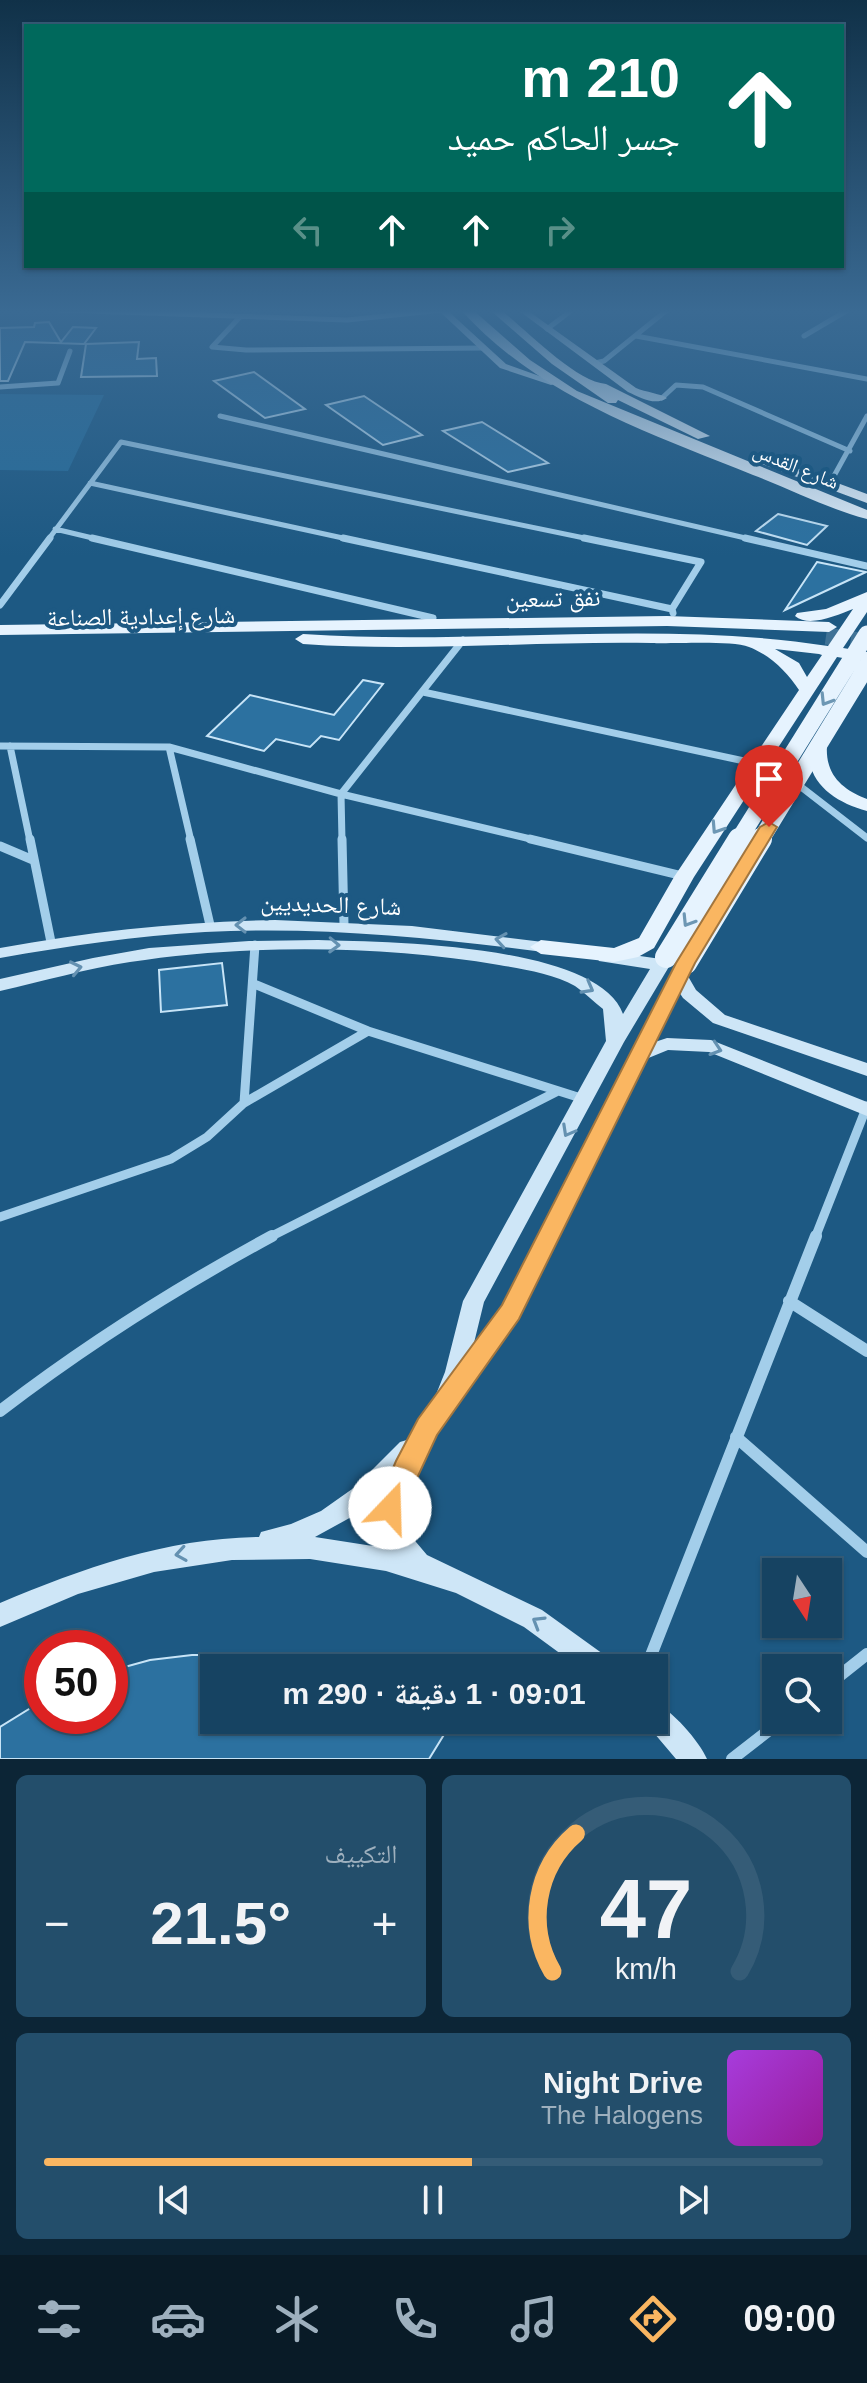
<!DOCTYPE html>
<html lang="ar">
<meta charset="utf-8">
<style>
:root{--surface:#164362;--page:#234e6b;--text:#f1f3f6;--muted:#9eb0be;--line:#355c77;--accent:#fab661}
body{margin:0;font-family:Helvetica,"Noto Naskh Arabic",sans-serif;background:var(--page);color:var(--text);direction:rtl;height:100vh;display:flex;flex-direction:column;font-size:30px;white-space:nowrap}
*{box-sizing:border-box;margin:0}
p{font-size:26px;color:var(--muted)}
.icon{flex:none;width:44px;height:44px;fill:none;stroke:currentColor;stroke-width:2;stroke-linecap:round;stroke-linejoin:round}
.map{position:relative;height:1759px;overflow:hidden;direction:ltr}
.details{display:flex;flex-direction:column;gap:16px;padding:16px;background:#0c2536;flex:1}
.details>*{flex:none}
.top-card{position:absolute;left:24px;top:24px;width:820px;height:244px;border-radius:0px;box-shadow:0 2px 6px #0004,0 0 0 2px var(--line);direction:rtl;background:#00695c;color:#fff;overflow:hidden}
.needle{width:52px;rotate:168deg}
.tools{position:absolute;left:762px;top:1558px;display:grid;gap:16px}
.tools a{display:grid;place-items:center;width:80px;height:80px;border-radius:0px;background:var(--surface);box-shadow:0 2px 6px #0004,0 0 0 2px var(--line);font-size:40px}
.speed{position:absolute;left:24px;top:1630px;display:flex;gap:16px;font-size:40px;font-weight:700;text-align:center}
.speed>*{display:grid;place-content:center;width:104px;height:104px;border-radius:50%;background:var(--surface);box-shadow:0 2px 6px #0004,0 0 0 2px var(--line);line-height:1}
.speed .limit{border:12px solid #d22;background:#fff;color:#111}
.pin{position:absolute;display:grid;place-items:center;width:68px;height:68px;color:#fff;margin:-82px -34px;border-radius:50% 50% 50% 0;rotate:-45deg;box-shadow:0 0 8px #0007}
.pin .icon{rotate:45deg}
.me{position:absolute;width:88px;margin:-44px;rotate:21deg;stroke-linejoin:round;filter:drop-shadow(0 0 6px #0008)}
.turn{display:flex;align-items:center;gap:28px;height:168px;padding:0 32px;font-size:36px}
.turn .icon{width:104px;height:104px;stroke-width:2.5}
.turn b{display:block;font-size:56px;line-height:68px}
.lanes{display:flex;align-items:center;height:76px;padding:0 32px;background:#0003;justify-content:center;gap:40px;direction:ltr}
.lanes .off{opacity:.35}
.big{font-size:60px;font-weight:700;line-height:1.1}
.details .widget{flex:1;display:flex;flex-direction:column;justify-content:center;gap:12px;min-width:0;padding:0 28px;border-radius:12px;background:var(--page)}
.details .dial{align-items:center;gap:0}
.dial svg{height:208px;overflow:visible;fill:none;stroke:var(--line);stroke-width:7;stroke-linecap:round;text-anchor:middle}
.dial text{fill:var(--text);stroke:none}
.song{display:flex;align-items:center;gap:24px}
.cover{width:96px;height:96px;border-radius:12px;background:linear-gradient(135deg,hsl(280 70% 55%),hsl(300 70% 35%))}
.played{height:8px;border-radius:4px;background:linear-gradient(90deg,var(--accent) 55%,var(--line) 55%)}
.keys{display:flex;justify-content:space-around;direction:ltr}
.heat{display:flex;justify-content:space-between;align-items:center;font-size:44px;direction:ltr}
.details .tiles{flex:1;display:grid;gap:16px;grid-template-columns:1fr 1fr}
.widget:last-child{grid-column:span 2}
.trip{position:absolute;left:200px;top:1654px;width:468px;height:80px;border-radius:0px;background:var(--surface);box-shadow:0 2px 6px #0004,0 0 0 2px var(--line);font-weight:700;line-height:80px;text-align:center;direction:rtl}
.tabs{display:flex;height:128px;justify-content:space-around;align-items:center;background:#091b27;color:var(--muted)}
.tabs .icon{width:56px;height:56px}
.tabs .active{color:var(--accent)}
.tabs b{font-size:36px;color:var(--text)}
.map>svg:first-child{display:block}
.green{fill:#266d9b}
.building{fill:#2c71a0;stroke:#c7e4f7;stroke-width:2}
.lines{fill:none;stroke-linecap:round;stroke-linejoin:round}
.primary-tunnel{stroke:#3f7296;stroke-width:17;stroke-dasharray:17 8;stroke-linecap:butt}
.street-far3{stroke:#a3ceea;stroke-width:5}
.street-far2{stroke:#a3ceea;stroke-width:7}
.street-far1{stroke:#a3ceea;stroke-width:9}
.street{stroke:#a3ceea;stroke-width:12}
.secondary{fill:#cee6f7;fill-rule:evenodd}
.primary{fill:#e6f3fe;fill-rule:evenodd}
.primary-bridge-far1{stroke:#e6f3fe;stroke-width:17}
.primary-bridge{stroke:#e6f3fe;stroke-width:22}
.oneway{stroke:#6d97b4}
.oneway2{stroke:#6491b1}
.route{fill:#fab661;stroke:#a2763f;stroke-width:2}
.labels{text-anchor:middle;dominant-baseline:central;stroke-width:8;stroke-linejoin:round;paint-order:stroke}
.far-street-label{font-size:20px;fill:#fff;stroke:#1d5983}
.street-label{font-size:24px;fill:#fff;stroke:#1d5983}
</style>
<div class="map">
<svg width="867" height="1759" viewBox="0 0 867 1759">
<rect width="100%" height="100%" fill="#1d5983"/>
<path class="green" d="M0,394L104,395L68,471L0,470Z"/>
<path class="building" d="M49,322L61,342L73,327L96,328L84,344L25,342L8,381H0V328L34,327L35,323Z
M139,342L137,359L156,358L157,376L81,377L86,344Z
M254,372L305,409L265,418L214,381Z
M364,396L422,435L383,445L326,405Z
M482,422L548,463L508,472L443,431Z
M778,514L827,526L807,545L756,531Z
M817,562L866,572L785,610Z
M363,680L383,684L339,740L321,736L310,747L276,739L264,751L207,736L250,695L334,715Z
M222,963L227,1005L161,1012L159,970Z
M192,1655H214V1720H453L429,1759H0V1727L42,1701V1716H110V1671L150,1660Z"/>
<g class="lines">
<path class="primary-tunnel" d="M826,636L867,642"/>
<path class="street-far3" d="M59,310L347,320L443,310
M240,317L212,347L246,350L484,348
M547,329L572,310
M636,336L867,379
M804,336L848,310
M595,363L604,361L667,310
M0,387L58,383L70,351
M662,398L676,385L703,387L850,451
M220,416L754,540
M90,483L352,540
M829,485L867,416
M55,529L101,540
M48,540L121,442L594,540"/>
<path class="street-far2" d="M92,538L433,618
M343,538L672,609
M584,538L701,562L672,609L673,613
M745,538L867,566
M0,605L50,538
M423,692L758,764L781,774
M0,746L169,747L341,794L539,841
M10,746L30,841
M169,747L191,841
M796,783L867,838
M342,841L341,794L463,640"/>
<path class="street-far1" d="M30,839L51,942
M190,839L210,925
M342,839L344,925
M530,839L683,876
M0,846L33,860
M254,984L368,1031L584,1099
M244,1103L368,1031
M0,1217L171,1159L207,1137L244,1103L255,945
M268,1238L558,1091
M815,1238L867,1106"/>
<path class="street" d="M789,1301L867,1351
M0,1411C86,1345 176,1288 272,1236
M736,1437L867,1552
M646,1668L816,1236
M828,1685L867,1654
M732,1759L782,1720"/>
<path class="secondary" d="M438,310H447L506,364L559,383L551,385L500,368Z
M518,310H527L636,388C645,392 662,394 667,398C655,406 641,398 628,392Z
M275,920L412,926L551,943L559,948L551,953C436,938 321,926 205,932C136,936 68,946 0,958V948C92,931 182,922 275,920Z
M318,940C383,942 598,943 623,1014L650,969L599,961L597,957L599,953L605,951L661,959L670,965L624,1042L484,1302L473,1347L503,1306L673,971H685L696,990L725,1015L867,1063V1076L713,1023L683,998L679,992L655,1042L667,1038L711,1040L867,1102V1116L709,1052L668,1050L646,1059L519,1318L436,1434L406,1493L402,1508L405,1529L427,1555L542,1610L610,1659L614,1668H580L524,1627L456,1593L386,1571L310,1559L232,1560L154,1572L78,1594L0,1627V1603C83,1568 168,1538 259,1537L261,1532L291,1524L321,1511L355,1487L400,1442L410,1439L433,1402L445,1372L463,1301L606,1041L603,1009C594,1002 585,993 575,986C554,974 523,969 499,965C385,945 245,944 130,962C86,969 43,981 0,991V979L93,958L149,948L249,941ZM383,1491C377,1512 378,1532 392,1549L315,1537L355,1515Z
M654,1702C671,1709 700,1742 707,1759H676L643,1720H654Z"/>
<path class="primary" d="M461,310H473L530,360L577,391L867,510V519C828,509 790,489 753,475C649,433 538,396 461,310Z
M490,310H501C526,330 576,382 606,384L710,436L698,439L618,400L616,403H608L552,364Z
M759,454L867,494V503L754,461V455Z
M867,592V612L843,648L867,652V662L837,657L694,877L654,948L638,957L614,962L541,954L530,947L541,940L614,948L639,938L674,877L799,690C787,672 770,655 749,647C731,640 674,644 652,643C535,641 419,652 303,644L295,639L303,634C478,646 654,619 828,646L853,609C837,615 809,628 795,616L797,613L826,609ZM775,649L819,654L822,655L807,677L799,663Z
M667,616L829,622L837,627L829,632L667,626L0,635V625Z
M818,740L827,745C825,774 841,789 867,799V811C834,802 805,782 809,745Z"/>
<path class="primary-bridge-far1" d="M738,841L867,634
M760,841L867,666"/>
<path class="primary-bridge" d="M666,957L739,839
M686,963L761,839"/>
</g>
<defs><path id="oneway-chevron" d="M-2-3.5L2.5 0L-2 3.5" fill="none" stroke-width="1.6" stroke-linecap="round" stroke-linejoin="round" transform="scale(2)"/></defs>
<g class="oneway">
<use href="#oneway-chevron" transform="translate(826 700) rotate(122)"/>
<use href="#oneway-chevron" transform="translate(717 828) rotate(123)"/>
<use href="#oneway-chevron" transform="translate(688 921) rotate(122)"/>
</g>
<g class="oneway2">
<use href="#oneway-chevron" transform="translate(241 925) rotate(180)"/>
<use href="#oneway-chevron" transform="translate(501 940) rotate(-171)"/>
<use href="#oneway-chevron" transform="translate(334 945) rotate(2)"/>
<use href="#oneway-chevron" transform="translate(76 968) rotate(-12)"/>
<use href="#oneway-chevron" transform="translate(588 988) rotate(29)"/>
<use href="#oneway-chevron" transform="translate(716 1049) rotate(18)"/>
<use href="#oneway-chevron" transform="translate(568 1131) rotate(119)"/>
<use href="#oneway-chevron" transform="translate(181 1554) rotate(171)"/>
<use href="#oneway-chevron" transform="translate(538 1622) rotate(-149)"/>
</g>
<linearGradient id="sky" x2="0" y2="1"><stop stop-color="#103148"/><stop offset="0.56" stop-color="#3a6a93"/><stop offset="1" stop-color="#3a6a93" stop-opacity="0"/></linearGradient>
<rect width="867" height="556" fill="url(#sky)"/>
<path class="route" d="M769,822L777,827L695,963L519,1319L437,1435L399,1517L390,1520L380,1517L376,1508L396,1461L418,1419L502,1305L676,963L760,827Z"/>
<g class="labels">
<g class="far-street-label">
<text transform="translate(796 466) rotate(22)">شارع القدس</text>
</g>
<g class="street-label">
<text transform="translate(553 598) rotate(-1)">نفق تسعين</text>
<text transform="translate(141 616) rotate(-1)">شارع إعدادية الصناعة</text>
<text transform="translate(331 904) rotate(2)">شارع الحديديين</text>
</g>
</g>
</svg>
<div class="tools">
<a><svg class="needle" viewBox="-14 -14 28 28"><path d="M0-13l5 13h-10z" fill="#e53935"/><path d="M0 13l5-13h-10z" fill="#9eb0be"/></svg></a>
<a><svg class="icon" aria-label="search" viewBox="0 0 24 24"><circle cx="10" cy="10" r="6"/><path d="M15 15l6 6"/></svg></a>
</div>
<div class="speed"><div class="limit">50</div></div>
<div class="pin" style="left:769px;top:827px;background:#d93025"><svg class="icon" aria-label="arrive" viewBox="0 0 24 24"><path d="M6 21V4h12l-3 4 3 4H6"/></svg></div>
<svg class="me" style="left:390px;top:1508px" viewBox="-20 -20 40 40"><circle r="19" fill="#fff"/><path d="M0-13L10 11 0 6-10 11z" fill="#fab661"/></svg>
<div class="trip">09:01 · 1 دقيقة · 290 m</div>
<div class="top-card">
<div class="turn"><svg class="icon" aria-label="ahead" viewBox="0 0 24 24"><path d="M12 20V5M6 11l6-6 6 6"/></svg><div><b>210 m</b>جسر الحاكم حميد</div></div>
<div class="lanes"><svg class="icon off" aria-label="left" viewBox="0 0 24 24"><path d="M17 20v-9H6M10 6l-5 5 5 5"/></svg><svg class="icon" aria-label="ahead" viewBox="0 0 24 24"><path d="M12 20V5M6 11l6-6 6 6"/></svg><svg class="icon" aria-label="ahead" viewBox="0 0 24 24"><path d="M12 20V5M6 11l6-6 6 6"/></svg><svg class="icon off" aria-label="right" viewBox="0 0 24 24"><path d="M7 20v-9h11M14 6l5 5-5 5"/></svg></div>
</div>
</div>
<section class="details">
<div class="tiles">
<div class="widget dial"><svg viewBox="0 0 100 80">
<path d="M14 69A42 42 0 1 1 86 69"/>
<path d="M14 69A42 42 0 0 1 23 16" stroke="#fab661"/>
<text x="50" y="56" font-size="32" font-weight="700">47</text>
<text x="50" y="72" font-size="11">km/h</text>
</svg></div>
<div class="widget"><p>التكييف</p>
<div class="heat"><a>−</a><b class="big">21.5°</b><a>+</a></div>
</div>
<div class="widget">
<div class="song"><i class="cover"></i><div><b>Night Drive</b><p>The Halogens</p></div></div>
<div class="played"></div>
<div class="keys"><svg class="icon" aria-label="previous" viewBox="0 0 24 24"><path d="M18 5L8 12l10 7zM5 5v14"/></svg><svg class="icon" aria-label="pause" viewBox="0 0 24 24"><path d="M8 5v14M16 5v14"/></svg><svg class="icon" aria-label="next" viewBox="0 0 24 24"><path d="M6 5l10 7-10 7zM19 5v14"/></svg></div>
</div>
</div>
</section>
<nav class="tabs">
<b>09:00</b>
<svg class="icon active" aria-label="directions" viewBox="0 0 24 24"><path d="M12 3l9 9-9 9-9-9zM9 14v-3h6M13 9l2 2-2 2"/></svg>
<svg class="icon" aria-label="music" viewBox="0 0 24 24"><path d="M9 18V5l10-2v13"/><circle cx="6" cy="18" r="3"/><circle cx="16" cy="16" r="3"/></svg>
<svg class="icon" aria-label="phone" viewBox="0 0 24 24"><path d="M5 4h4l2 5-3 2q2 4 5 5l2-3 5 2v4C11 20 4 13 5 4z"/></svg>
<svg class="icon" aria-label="climate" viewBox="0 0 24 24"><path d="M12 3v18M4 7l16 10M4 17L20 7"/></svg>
<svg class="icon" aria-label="car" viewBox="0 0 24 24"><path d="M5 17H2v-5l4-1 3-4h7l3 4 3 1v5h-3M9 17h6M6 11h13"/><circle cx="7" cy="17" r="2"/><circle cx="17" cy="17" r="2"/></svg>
<svg class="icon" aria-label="filters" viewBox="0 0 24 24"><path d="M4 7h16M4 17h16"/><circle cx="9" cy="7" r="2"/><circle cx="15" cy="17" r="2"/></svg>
</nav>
